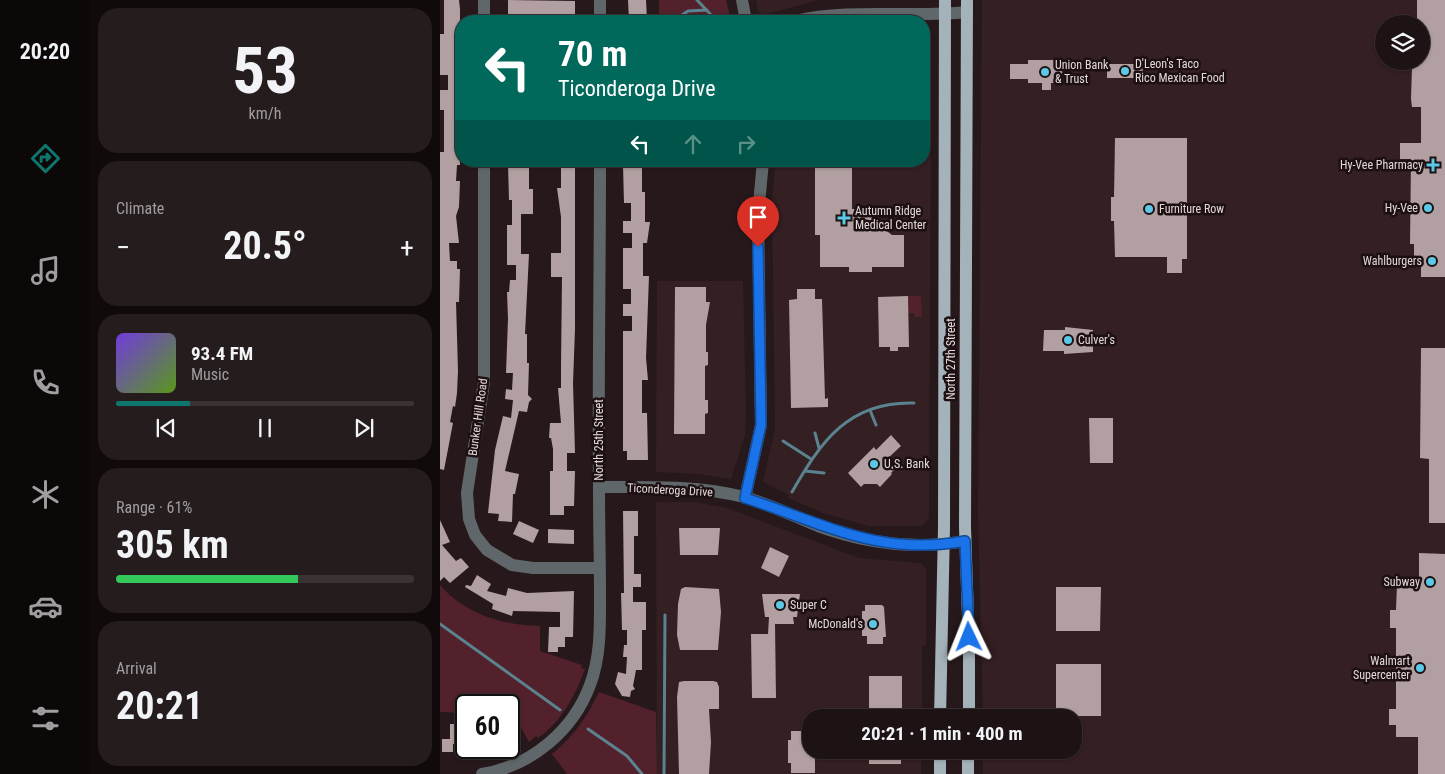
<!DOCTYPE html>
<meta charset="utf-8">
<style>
:root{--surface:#1d1314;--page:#251c1d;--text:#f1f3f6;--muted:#a09ea0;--line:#3b3234;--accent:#0f766e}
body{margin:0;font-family:"Roboto Condensed",sans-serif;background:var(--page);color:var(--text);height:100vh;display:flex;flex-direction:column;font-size:19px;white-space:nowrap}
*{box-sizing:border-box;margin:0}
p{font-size:16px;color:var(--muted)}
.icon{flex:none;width:28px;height:28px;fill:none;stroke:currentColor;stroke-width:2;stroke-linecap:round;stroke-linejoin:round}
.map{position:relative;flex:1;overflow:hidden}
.drawer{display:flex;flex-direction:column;gap:8px;padding:8px;background:#100a0b;width:350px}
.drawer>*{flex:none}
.hud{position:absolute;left:15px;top:15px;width:475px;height:152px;border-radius:20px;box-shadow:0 1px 4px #0004,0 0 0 1px var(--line);background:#00695c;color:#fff;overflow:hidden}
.controls{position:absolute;left:935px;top:15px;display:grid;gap:10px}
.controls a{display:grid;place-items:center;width:55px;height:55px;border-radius:50%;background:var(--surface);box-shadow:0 1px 4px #0004,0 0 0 1px var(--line);font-size:25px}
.speed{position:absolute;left:15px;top:694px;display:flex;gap:10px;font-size:25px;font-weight:700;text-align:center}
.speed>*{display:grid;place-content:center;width:65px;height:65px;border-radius:50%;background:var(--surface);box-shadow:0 1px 4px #0004,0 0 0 1px var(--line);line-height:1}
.speed .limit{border:2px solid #111;border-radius:8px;background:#fff;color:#111}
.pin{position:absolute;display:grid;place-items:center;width:42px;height:42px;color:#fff;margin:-51px -21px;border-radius:50% 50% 50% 0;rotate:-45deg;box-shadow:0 0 5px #0007}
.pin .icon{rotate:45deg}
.me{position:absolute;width:55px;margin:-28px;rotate:358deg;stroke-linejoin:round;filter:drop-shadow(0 0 4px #0008)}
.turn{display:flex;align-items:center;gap:18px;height:105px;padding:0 20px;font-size:22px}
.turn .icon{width:65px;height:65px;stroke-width:2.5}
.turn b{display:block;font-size:35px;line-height:42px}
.lanes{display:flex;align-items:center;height:48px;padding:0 20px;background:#0003;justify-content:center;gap:25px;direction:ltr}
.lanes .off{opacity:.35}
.big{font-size:38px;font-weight:700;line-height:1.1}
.drawer .widget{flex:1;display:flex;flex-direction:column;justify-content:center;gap:8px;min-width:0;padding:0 18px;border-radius:20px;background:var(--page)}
.drawer .dial{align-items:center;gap:0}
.dial b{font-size:65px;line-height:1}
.song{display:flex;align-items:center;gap:15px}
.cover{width:60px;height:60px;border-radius:8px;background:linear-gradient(135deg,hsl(260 70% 55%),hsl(90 70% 35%))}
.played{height:5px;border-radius:2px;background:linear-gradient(90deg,var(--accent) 25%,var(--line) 25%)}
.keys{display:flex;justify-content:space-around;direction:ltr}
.heat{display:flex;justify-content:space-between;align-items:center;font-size:28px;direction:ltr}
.charge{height:8px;border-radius:4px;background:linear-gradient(90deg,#34c759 61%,var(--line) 0)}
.trip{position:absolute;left:362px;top:709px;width:280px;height:50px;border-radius:20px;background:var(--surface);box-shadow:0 1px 4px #0004,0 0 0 1px var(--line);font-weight:700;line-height:50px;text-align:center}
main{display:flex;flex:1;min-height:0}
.dock{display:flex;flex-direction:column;width:90px;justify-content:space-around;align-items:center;background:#0c0808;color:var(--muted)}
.dock .icon{width:35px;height:35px}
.dock .selected{color:var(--accent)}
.dock b{font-size:22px;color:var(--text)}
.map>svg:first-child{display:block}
.built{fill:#341f22;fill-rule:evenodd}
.green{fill:#52212b}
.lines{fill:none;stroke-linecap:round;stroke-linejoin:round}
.stream{stroke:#5a838f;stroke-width:3}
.building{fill:#b29fa1}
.minor{stroke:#60676a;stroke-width:12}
.major{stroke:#a3b3b9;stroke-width:12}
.route-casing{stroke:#114b97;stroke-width:12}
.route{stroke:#1a73e8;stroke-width:9}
.poi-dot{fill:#5bc8e6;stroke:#1d1012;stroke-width:2}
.labels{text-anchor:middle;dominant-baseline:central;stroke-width:5;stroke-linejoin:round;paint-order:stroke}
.poi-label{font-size:12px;fill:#e3d8d9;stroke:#1d1012;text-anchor:start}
.street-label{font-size:12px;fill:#e3d8d9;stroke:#1d1012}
</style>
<main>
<nav class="dock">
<b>20:20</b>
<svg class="icon selected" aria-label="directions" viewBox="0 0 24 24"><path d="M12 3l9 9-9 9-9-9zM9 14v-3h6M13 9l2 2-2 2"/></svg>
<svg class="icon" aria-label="music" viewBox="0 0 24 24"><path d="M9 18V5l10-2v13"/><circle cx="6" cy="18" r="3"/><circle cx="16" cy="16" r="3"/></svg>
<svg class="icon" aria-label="phone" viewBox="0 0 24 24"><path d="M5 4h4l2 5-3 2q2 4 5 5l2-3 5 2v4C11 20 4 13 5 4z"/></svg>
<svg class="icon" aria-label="climate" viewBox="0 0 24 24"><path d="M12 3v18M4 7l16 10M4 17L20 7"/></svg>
<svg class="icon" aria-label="car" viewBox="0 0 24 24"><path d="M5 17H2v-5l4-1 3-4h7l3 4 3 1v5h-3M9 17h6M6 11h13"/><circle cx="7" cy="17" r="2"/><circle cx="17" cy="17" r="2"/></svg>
<svg class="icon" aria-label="filters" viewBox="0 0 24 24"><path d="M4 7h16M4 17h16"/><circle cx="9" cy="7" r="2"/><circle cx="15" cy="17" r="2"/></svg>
</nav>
<section class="drawer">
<div class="widget dial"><b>53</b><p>km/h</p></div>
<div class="widget"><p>Climate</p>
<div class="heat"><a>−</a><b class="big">20.5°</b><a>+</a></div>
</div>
<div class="widget">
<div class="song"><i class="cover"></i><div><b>93.4 FM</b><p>Music</p></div></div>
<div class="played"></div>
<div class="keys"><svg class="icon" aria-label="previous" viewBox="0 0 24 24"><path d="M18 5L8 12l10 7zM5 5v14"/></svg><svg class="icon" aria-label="pause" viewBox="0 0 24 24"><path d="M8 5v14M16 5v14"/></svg><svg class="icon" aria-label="next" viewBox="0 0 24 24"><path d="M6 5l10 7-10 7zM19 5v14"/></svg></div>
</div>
<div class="widget"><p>Range · 61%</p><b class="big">305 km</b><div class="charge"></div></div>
<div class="widget"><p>Arrival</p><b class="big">20:21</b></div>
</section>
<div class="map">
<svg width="1005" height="774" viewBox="0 0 1005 774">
<rect width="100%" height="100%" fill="#27191b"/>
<path class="built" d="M316,0H379L323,15L318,11Z
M542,0H1005V774H543V750H634V718L543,717L538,512ZM944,24H981V61H944Z
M484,38L487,40L491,71L489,518L482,526H429L383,513L348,498L349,495L323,482L335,429L332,197L336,161H484Z
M217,281H303L306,412L305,435L291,479L260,474L216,472Z
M216,502H253L287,508L419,558L481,563L486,569V645L482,646V717L371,718V750H481V774H217Z"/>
<path class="green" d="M219,0H286L291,21H219Z
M468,296H481L482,317H475L474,313H468Z
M0,585C25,614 62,625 100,626V651L142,665L141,668L145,669C135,696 122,721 98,738L96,736L89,742L64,697L50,705H26L25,713L0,712Z
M159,692L216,712L217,774H127L112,754C134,736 147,717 159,692Z"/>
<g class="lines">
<path class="stream" d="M257,0L274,18
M233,21L248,11L267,10
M430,410L436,425
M375,433L379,448
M343,441L371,459
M365,471L384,473
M352,492C381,441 409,401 474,403
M0,624L120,710
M148,729L187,756L202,774
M224,774L225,615"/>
</g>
<path class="building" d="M4,0H19L20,9V46H14L16,73H20V165H17L16,181H20L19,207L16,216L19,243H9L10,261H17V269H20L19,302H16L18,371L17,393L15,407L13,406L10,422L13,423L4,470L0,469V152H4V110H0V90H8V75H0V34H4Z
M68,0L135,1V18H115V15L68,16Z
M188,0H206L207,21H189Z
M977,0H1005V277H981V260H974V244H970L971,159H960V143H981V107H972L971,99L972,67H978V61H981V24H977Z
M588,60H622L623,83H611V90H602V83H588V79H570V64H588Z
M667,64H703V78H667Z
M675,138H747V259H742V273H727V257H675L674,221H671V197H674Z
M375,161H412V209H432V227L443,228L452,235H464V267H432V272H409V267H380V235H375Z
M121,163L135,164V329L133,383L135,453H127V471H135L134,506H124V515H110V471H113V449L111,438H109L110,423H121L118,388H121V366L122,277H111V253H121V217L117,188H121Z
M68,165H89V189H93V214H81V254H89L85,334H87V363H89L88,395L92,399L89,402L87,412L79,411L65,471L79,474L75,494H73L72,522L58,521L59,514L48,513L55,450L63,416L71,418L73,400L65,399L66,389L72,390L73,373H66L68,319L67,292H69L70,280H76V265H67V225H72V200H69Z
M183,165H202V192H205V222H210L207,243H203V276H209L206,358L208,380H202V413H207L208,460H187V451H183V331H192V316H183V304H191V289H183V248H192V233H183V221H191V203H184Z
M235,287H266V302H270L266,325V352H268V365L265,366V400H268V413L265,414V434H234Z
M357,289H375V299H382L385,399L388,398V407L351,408L349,300L357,299Z
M468,296L469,347H458V351H450V347H439L438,297Z
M625,327L653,330V352L624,354V351H603L604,330H625Z
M981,348H1005V523H989V459L980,458Z
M649,418H673V463H650Z
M451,435L461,446L446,460L455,469L451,473L452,474L440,487L437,484H424L421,487L408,473L434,447L436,450Z
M183,511H198V536H194V574H201V587H193V602H206V630H202V670H196L193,686L195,689L191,691L190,697L182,696L175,684L178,672L186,674L187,657H183L184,645H187V630H182L181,593H184Z
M0,520L10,542L2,545L16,561L21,558L29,567L10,583L4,577L0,581Z
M79,521L99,530L93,543L73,534Z
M239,528H280L278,555H240Z
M108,529L134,530V544L108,543Z
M330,547L349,556L339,577L321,568Z
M979,553L1005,554V774H978V737H956V725H949V709H956V628H950V610H956L957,584H979Z
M37,575L51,584L47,591L66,596L68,588L87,593L134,591L133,637H125V647H118V652H108L109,627H120V612L73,611L72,616L52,609L53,604L25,587L26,585L31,586Z
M245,587L279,589L281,612L278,650H240L237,635L238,604L241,589Z
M616,587H661L660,631H616Z
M322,594H360L357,617H353L354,624H335L336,698H312L311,634H328L329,617H325Z
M425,605H442L444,607L446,637H443V644H427V636H422V611H425Z
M616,664H661V716H616Z
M429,676H462V718H429Z
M244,681H273L277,682L279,687V709H269L271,742L269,774H239L237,697L239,682Z
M10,724H25V744H13V752H2V739H10Z
M351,731H371V750H375V773H351V763H348V740H351Z
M429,750H461V764H429Z"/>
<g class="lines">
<path class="minor" d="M44,0V21
M302,0L306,21
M160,21V0
M355,21C412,8 470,18 527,12
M44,161V382L27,493L29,519L35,535L47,550L72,565L93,568H160
M159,487C207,487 256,485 304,497C329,504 353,516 378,526C425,543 475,550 525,541
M305,498L321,425L318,215L323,161
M42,774C91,766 133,731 150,685C161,656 160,625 160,595C160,560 159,525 159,489C158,380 160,271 160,161"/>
<path class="major" d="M527,0L525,527L529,648V718
M500,718L504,527L505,0
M500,774V750
M528,774V750"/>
</g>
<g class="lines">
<defs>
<path id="route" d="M318,247L321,425L305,498C383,523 439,557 525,541L529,637"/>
</defs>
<use href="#route" class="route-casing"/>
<use href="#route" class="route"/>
</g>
<g class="poi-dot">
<circle cx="685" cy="71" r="5"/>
<circle cx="605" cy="72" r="5"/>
<path d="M990.5 157.5h5v5h5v5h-5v5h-5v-5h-5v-5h5z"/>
<circle cx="988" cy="208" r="5"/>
<circle cx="709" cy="209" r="5"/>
<path d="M401.5 210.5h5v5h5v5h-5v5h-5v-5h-5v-5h5z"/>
<circle cx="992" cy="261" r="5"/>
<circle cx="628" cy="340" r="5"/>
<circle cx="434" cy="464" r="5"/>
<circle cx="990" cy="582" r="5"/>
<circle cx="340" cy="605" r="5"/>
<circle cx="433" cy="624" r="5"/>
<circle cx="980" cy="668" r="5"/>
</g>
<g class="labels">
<g class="poi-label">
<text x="695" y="64">D'Leon's Taco<tspan x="695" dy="14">Rico Mexican Food</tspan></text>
<text x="615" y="65">Union Bank<tspan x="615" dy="14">&amp; Trust</tspan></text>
<text x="983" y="165" text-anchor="end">Hy-Vee Pharmacy</text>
<text x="978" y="208" text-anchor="end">Hy-Vee</text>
<text x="719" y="209">Furniture Row</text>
<text x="415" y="211">Autumn Ridge<tspan x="415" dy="14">Medical Center</tspan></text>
<text x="982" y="261" text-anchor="end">Wahlburgers</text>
<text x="638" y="340">Culver's</text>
<text x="444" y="464">U.S. Bank</text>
<text x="980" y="582" text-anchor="end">Subway</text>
<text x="350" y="605">Super C</text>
<text x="423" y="624" text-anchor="end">McDonald's</text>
<text x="970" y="661" text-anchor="end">Walmart<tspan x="970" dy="14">Supercenter</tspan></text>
</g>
<g class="street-label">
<text transform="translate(511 359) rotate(-90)">North 27th Street</text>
<text transform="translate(38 417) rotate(-82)">Bunker Hill Road</text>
<text transform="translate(159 440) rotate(-90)">North 25th Street</text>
<text transform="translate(230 490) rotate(3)">Ticonderoga Drive</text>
</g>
</g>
</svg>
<div class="controls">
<a><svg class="icon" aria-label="layers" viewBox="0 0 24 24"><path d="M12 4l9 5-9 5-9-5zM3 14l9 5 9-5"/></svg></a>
</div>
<div class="speed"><div class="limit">60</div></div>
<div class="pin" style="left:318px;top:247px;background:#d93025"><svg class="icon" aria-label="arrive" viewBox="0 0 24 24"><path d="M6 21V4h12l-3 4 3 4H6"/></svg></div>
<svg class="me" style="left:529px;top:637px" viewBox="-20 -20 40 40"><path d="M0-17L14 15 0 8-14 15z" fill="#1a73e8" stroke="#fff" stroke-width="4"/></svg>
<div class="trip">20:21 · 1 min · 400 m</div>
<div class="hud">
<div class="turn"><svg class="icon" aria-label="left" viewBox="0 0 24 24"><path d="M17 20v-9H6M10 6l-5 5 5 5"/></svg><div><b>70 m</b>Ticonderoga Drive</div></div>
<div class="lanes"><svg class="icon" aria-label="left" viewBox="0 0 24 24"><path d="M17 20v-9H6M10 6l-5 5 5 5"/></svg><svg class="icon off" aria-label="ahead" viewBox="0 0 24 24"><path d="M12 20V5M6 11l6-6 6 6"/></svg><svg class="icon off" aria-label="right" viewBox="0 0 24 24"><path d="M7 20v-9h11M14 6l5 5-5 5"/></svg></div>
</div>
</div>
</main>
